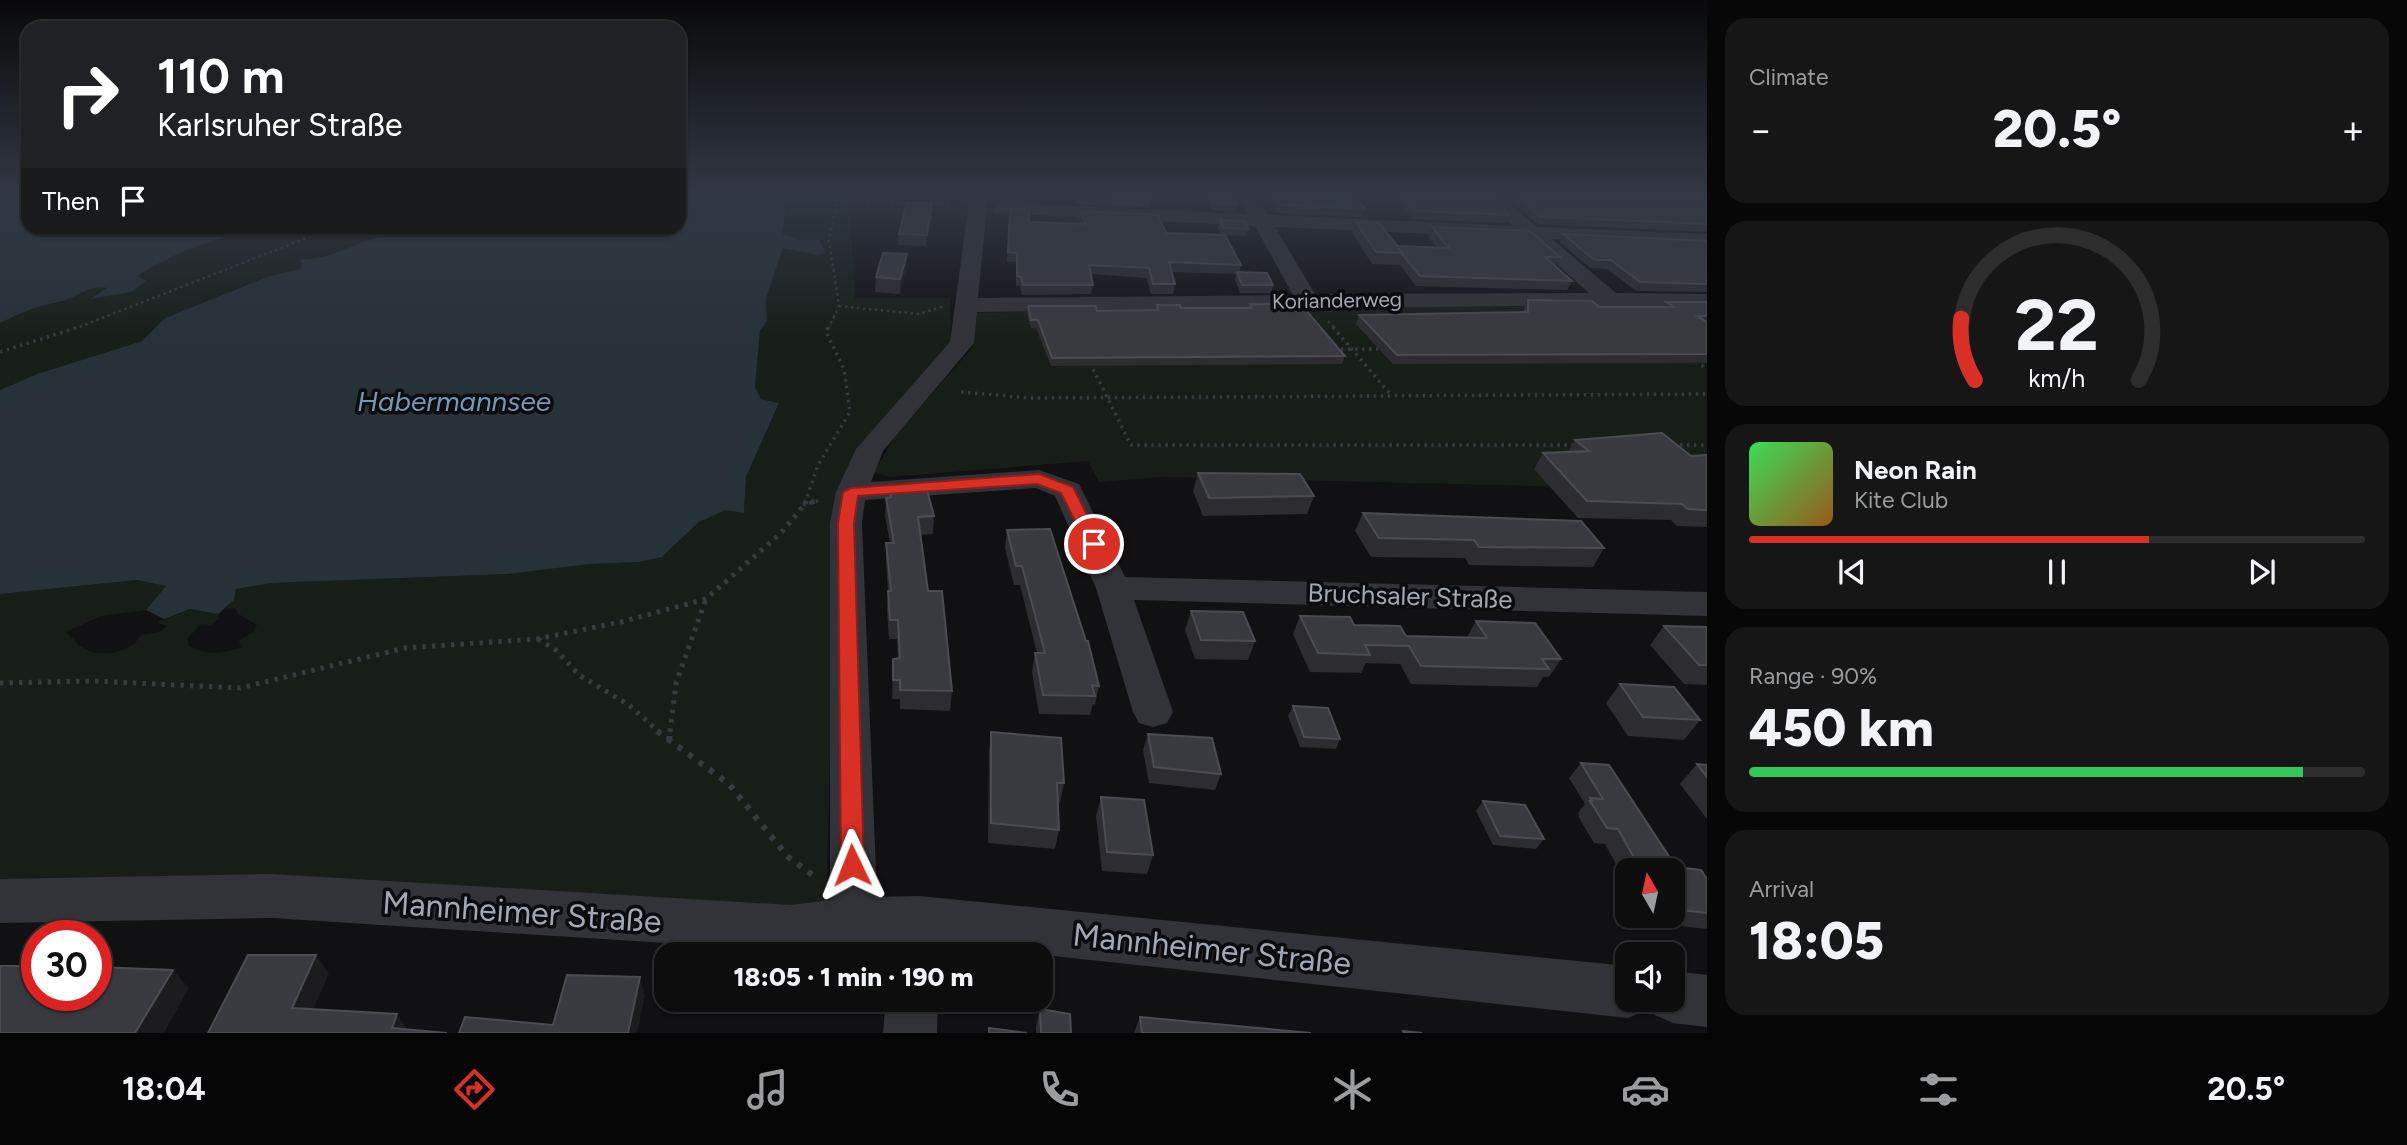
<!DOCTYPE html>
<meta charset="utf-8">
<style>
:root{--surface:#0d0d0e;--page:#161617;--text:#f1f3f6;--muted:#9a9c9e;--line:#2d2d2e;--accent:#d93025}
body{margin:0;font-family:Figtree,sans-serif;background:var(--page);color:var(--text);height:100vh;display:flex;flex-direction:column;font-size:26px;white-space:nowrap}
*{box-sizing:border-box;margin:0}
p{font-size:23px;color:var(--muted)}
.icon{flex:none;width:38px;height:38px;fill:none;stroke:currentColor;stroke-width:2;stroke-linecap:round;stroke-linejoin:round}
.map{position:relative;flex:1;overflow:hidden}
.side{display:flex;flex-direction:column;gap:18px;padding:18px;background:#070708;width:700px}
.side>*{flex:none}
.top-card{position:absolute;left:21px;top:21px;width:665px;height:214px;border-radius:21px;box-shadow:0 2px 5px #0004,0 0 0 2px var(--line);background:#202124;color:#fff;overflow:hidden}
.needle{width:46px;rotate:351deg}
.controls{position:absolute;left:1615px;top:858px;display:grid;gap:14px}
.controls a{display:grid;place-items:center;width:70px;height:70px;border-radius:14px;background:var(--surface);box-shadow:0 2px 5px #0004,0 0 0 2px var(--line);font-size:35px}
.speed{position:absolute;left:21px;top:920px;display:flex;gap:14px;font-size:35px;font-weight:700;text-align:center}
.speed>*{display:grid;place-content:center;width:91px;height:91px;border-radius:50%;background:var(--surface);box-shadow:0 2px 5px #0004,0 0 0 2px var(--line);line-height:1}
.speed .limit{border:10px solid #d22;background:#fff;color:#111}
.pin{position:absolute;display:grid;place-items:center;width:60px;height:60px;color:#fff;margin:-30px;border:4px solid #fff;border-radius:50%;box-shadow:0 2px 7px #0007}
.me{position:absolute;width:77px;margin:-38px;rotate:358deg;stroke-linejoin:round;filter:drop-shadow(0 0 5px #0008)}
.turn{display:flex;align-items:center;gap:24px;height:147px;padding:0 21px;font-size:32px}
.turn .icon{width:91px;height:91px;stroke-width:2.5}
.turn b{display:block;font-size:49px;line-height:60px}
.then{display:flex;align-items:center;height:66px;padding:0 21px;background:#0003;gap:14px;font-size:26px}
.big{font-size:52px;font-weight:800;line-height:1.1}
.side .widget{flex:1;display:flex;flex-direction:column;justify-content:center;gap:10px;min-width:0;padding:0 24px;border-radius:21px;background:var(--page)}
.side .dial{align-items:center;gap:0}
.dial svg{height:182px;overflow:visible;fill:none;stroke:var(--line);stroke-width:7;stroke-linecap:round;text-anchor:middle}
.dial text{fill:var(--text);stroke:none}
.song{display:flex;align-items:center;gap:21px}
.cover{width:84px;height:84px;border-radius:10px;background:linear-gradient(135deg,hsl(130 70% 55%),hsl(30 70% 35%))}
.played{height:7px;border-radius:4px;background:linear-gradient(90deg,var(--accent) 65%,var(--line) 65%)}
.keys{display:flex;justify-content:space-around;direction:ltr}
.heat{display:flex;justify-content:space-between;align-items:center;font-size:38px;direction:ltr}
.charge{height:10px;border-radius:5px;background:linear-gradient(90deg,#34c759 90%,var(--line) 0)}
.trip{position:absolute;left:654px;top:942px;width:399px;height:70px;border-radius:21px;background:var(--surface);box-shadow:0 2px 5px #0004,0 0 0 2px var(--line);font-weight:800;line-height:70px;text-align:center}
.dock{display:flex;height:112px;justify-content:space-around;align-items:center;background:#050506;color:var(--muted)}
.dock .icon{width:49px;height:49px}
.dock .selected{color:var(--accent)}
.dock b{font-size:32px;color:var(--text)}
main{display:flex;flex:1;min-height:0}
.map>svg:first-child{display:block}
.green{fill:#171e18}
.water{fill:#273138}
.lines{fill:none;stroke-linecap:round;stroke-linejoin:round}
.path-far3{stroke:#383a40;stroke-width:2.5;stroke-dasharray:2.5 3.5;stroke-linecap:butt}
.path-far2{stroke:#383a40;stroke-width:3.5;stroke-dasharray:2.5 4.5;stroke-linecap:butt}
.path-far1{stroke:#383a40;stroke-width:5;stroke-dasharray:3.5 6;stroke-linecap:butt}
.path{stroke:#383a40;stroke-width:6;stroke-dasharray:5 8;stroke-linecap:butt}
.minor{fill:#323338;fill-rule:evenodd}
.wall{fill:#2d2d31}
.shaded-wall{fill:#1c1c1f}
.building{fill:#393a3f;stroke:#4a4c52;stroke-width:2}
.route{fill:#d93025;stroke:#8d1f18;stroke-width:2}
.labels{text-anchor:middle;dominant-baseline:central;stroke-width:7;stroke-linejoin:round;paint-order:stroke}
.far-street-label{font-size:21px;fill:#a1a8b5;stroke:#0c0c0e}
.street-label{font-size:26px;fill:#a1a8b5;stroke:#0c0c0e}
.water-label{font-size:28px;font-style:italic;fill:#7598b4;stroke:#0c0c0e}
.near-street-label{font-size:32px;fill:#a1a8b5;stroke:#0c0c0e}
</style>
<main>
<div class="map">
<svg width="1707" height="1033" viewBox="0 0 1707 1033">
<rect width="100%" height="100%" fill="#111113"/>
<path class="green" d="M784,195H849L855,298H950L951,343L837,499L826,911L0,885V594L137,580L166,586L146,610L101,616L66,632C72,637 79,647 87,650C104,658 132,652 141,635L160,632L167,626L157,622L190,609L218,614L219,619L210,625L201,624L187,639L189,646C207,656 222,653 241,648L239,641L253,632L257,625L237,613L236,609L226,608L234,600L236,589L271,583L508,574L590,564L639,562L662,557L699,522L726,510L744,513L746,477L779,403L761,399L755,387L760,331L767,321L766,299L783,248L819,240H799L782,233L786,213L778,204Z
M306,228H415L386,238H376L322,259L301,260L303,265L300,269L270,276L165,318L142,341L37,374L0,390V323L28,309L61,302L72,295L99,287H109L92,298L146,282L138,276C175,252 224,232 269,230L268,237Z
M1304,303L1312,311H1326L1324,308L1587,305L1629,310L1627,307L1707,305V490L1162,477L1099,482L1088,461L889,477L874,472L896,435L971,349L977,313Z"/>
<path class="water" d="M5,195H28V228H306L268,237L269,230C229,231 171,253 138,276L146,281L131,292L90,299L107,288C87,285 75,299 59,302C37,306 20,313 0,323V197Z
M679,195H784L778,204L786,212L782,233L799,240H819L826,253L818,255L783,248L766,299L767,321L760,331L755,387L761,399L779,403L746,477L744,513L726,510L699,522L662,557L639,562L590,564L508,574L271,583L236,589L234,600L218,614L190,609L164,619L146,610L166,586L137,580L0,594V390L37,374L142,341L165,318L270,276L300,269L302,265L300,259C328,261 347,246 373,239C387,235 401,233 415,228H679Z"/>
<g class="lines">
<path class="path-far3" d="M837,201L909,204
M929,204L958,206
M839,306L919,314L945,306
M1328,321L1335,329
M74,329L332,228
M828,329L839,306L829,240L837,201L831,195"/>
<path class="path-far2" d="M1333,327L1390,394
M1334,349H1385
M0,352L79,327
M1696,361L1707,369
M1090,363L1131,445H1577
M961,392L1031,398L1707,394
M1673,445H1707
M805,503L818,465L850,412L844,369L826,332L828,327
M809,503L822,500"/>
<path class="path-far1" d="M806,501L805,504L816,501
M538,639L557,651L579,675L629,705L659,732
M0,683L92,681L240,688L405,648L537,639L621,622L706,599L781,533L805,504
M670,732L676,683L706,599"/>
<path class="path" d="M657,731L729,784L787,856L818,879
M669,741L670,731"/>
<path class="minor" d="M970,195H988L978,298L1293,295L1255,226L994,213L992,209L1001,203L1249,214L1238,195H1256L1268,215L1513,226L1480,195H1500L1537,227L1707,234V246L1552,239L1616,293L1707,294V308L1515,306L977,312L974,343L883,451L871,482L1039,470L1079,484L1125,577L1707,592V616L1134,600L1173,712L1167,723L1153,727L1139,723L1133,712L1096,588L1055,496L1036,488L865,500L862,523L877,897L919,896L1628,966V999H1673V971L1707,975V1027L1673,1023L1655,1015L1649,1003L1646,1010L1628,1018L942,944L941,954H891L892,943L790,951L272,918L0,923V879L272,874L790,905L830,900V523L836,492L856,449L950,342ZM1275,227L1527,238L1589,293L1315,294Z
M886,999H938L937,1033H883Z"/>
</g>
<path class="wall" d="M1075,195H1151L1152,198L1150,207L1075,204Z
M1207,195H1234L1237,204L1236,211L1212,210Z
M1268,195H1355L1365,209L1362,217L1278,213Z
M1391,195H1488L1509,215L1506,223L1413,219Z
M1503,195H1707V232L1538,224Z
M1010,209L1029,222L1081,224L1079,220L1081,211L1166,233L1241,265L1240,272L1273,285L1271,293H1240L1235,279L1236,274L1171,272L1175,284L1173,294H1151L1147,278L1091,274L1093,285L1091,294L1022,295L1020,286H1016V262H1007Z
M931,213L926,246L898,245L899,234Z
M1220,220L1248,229L1247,236L1221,235L1218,227Z
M1356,222L1397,246L1437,247L1428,236L1432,227L1560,257L1556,266L1572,281L1567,290L1416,286L1399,264L1398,265L1372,264L1352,233Z
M1563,234L1707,241V292L1636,291L1607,269L1590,268L1560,242Z
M907,254L906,268L900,294L875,292L876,277Z
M1528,300L1599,307H1663L1666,302H1707V363L1393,364L1356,324L1359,315L1523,312L1524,309Z
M1250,304L1284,308L1345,356L1342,364L1051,366L1036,328H1031L1027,314L1028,306L1097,311L1156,310L1157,305L1181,308H1249Z
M1575,440L1691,456L1707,455V527L1677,526L1671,520L1578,518L1534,469L1543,453L1568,452Z
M1198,473L1314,496L1307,514L1203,516L1193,491Z
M890,492L934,516L933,534L920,535L928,591L952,691L950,711L900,709V699H892L893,659L898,658L897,639H889L887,610L888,591L886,562V543H890L885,516L886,498H890Z
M1363,513L1604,548L1593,567L1469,565L1465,558L1371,557L1355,531Z
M1007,530L1099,686L1095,705L1093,704L1090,715L1039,714L1032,672L1035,653H1037L1020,585H1014L1005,548Z
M1191,611L1255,641L1248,660L1195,659L1185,630Z
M1300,616L1354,625L1406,636L1467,637L1476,621L1561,659L1549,677H1543L1537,687L1411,684L1400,664L1366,663L1361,673L1310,672L1293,634Z
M1664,626L1707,627V685L1684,684L1650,645Z
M1620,684L1700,720L1684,740L1628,736L1606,703Z
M1293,706L1340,739L1336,749L1300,747L1288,716Z
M991,732L1064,783L1060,803L1058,802L1059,830L1055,849L988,843L989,751Z
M1148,734L1221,774L1215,790L1149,783L1143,750Z
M1581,763L1676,867L1707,879V929L1647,922L1644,915H1673V870H1628V886L1605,844L1594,843L1578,816L1579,815L1578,813L1585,804L1569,778Z
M1697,764L1707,765V819L1680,784Z
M1101,797L1153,855L1147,874L1102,871L1096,816Z
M1483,801L1544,839L1536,849L1493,845L1476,811Z
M1040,1009L1071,1033H1036V1027Z
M1140,1017L1311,1033H1134Z"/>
<path class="shaded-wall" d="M932,203L931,213L926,246L927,235Z
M907,254L906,268L900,294V279Z
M316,955L329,974L306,1026L292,1008Z
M173,970L189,988L164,1033H135Z
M640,977L645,996L637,1033H628Z
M397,1014L409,1032L392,1028Z"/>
<path class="building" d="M1077,195H1151L1152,198Z
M1211,195H1234L1237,204L1214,203Z
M1275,195H1355L1365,209L1280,205Z
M1401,195H1488L1509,215L1415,211Z
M1515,195H1707V224L1541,217Z
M907,202L932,203L927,235L899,234Z
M1010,209L1029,210V222L1085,224L1081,211L1158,215L1166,233L1225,235L1241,265L1169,262L1175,284H1153L1149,268L1089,265L1093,285H1023L1021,277L1017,276V253L1008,252Z
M1220,220L1245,221L1248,229L1223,228Z
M1356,222L1379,223L1403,253L1376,252Z
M1432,227L1530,231L1560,257H1545L1572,281L1420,276L1402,254L1403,253L1397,246L1449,248Z
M1563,234L1707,241V284L1640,282L1611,260H1594Z
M883,253L907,254L900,279L876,277Z
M1237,272L1267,273L1273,285H1242Z
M1528,300L1592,301L1599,307H1674L1666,302H1707V316H1697L1707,322V354L1397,355L1359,315L1528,312Z
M1250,304H1282L1284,308L1305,309L1345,356L1052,358L1038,320H1031L1028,306H1096L1097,311L1158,310L1157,305H1180L1181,308H1252Z
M1662,433L1691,456L1707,455V510L1688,509L1682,504L1587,501L1543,453L1589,451L1575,440Z
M1198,473L1300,474L1314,496L1209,498Z
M927,490L934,516L918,517L928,591H942L952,691L900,690V680H893V659L900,658L898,620H890L888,591H891L886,543H894L886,498L891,497L890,492Z
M1363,513L1581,521L1604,548L1479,547L1474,540L1379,538Z
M1050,529L1086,641H1088L1099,686L1092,685L1095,696L1043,695L1035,653H1045L1022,566H1016L1007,530Z
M1191,611L1243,612L1255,641L1201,640Z
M1300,616L1350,617L1354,625L1400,626L1406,636L1487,638L1476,621L1535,623L1561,659H1542L1549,669L1421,666L1409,646L1365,645L1370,655L1318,653Z
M1664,626L1707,627V665H1699Z
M1620,684L1674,687L1700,720L1643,717Z
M1293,706L1328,708L1340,739L1304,737Z
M991,732L1061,738L1064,783H1057L1059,830L991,823Z
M1148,734L1212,738L1221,774L1154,767Z
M1581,763L1609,765L1676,867L1701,870L1707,879V913L1673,909V870H1641L1618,829L1607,828L1590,801H1592L1590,798L1603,799Z
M1697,764L1707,765V777Z
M1101,797L1144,800L1153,855L1107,852Z
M1483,801L1525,805L1544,839L1500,836Z
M248,955H316L292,1008L397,1014L392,1028L447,1033H208Z
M0,966H37V996H96V967L173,970L135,1033H0Z
M567,975L640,977L628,1033H459L465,1017L553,1025Z
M1040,1009L1070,1014L1071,1033H1041Z
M1140,1017L1311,1033H1142Z
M989,1028L1027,1033H989Z
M1403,1031L1422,1033H1404Z"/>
<linearGradient id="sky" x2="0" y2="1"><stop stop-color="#09090a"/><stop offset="0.57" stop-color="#323844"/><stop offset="1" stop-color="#323844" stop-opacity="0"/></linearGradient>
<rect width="1707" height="340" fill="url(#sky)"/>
<path class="route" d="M1039,474L1073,487L1102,544L1099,547H1088L1061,493L1037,484L858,496L854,523L864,865L861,873L852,876L844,873L841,865L838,523L843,492L851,488Z"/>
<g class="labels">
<g class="far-street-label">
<text transform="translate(1337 300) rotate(-1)">Korianderweg</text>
</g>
<g class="street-label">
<text transform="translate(1410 596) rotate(2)">Bruchsaler Straße</text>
</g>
<g class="water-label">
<text x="454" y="401">Habermannsee</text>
</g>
<g class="near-street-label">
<text transform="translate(522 912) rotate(4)">Mannheimer Straße</text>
<text transform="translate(1212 949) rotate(6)">Mannheimer Straße</text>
</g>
</g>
</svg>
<div class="controls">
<a><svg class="needle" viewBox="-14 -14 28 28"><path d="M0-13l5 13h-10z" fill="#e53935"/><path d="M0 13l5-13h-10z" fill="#9a9c9e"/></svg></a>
<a><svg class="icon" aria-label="sound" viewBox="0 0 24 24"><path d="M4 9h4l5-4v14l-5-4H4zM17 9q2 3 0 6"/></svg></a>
</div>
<div class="speed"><div class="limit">30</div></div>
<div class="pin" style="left:1094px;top:544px;background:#d93025"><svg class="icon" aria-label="arrive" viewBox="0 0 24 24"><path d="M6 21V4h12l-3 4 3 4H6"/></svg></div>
<svg class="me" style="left:852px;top:865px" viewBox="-20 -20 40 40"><path d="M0-17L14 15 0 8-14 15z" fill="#d93025" stroke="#fff" stroke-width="4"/></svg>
<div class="trip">18:05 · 1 min · 190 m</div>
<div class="top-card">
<div class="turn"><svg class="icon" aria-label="right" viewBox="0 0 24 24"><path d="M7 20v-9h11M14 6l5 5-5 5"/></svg><div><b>110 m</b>Karlsruher Straße</div></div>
<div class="then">Then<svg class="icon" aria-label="arrive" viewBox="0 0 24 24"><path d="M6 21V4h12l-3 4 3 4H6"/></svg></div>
</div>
</div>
<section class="side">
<div class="widget"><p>Climate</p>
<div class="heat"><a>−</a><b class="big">20.5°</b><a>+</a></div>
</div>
<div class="widget dial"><svg viewBox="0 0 100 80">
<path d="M14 69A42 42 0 1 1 86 69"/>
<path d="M14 69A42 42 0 0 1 8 42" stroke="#d93025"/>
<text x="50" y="56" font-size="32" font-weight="700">22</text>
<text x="50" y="72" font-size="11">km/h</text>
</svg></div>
<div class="widget">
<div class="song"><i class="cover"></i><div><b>Neon Rain</b><p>Kite Club</p></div></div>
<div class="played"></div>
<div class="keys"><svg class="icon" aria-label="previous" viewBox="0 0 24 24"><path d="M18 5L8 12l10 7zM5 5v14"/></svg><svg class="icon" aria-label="pause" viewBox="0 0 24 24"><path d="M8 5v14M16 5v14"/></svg><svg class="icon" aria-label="next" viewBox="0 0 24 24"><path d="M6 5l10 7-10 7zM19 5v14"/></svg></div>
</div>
<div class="widget"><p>Range · 90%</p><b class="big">450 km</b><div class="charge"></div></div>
<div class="widget"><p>Arrival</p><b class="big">18:05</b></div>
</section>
</main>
<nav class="dock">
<b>18:04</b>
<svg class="icon selected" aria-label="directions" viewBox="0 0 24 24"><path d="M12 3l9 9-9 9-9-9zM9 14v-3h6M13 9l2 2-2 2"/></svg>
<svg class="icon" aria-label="music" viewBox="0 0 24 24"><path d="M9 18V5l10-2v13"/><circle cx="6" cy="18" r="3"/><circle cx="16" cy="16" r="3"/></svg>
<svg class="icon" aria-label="phone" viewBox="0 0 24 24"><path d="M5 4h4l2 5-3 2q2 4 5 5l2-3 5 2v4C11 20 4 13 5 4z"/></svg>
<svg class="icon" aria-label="climate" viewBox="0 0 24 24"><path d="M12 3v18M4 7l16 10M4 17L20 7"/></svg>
<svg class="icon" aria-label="car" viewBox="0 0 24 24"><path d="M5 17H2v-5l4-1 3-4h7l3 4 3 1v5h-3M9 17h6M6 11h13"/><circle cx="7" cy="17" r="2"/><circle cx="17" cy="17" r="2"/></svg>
<svg class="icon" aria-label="filters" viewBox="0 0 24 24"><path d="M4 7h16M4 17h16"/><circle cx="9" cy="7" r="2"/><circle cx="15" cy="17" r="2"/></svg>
<b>20.5°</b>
</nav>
